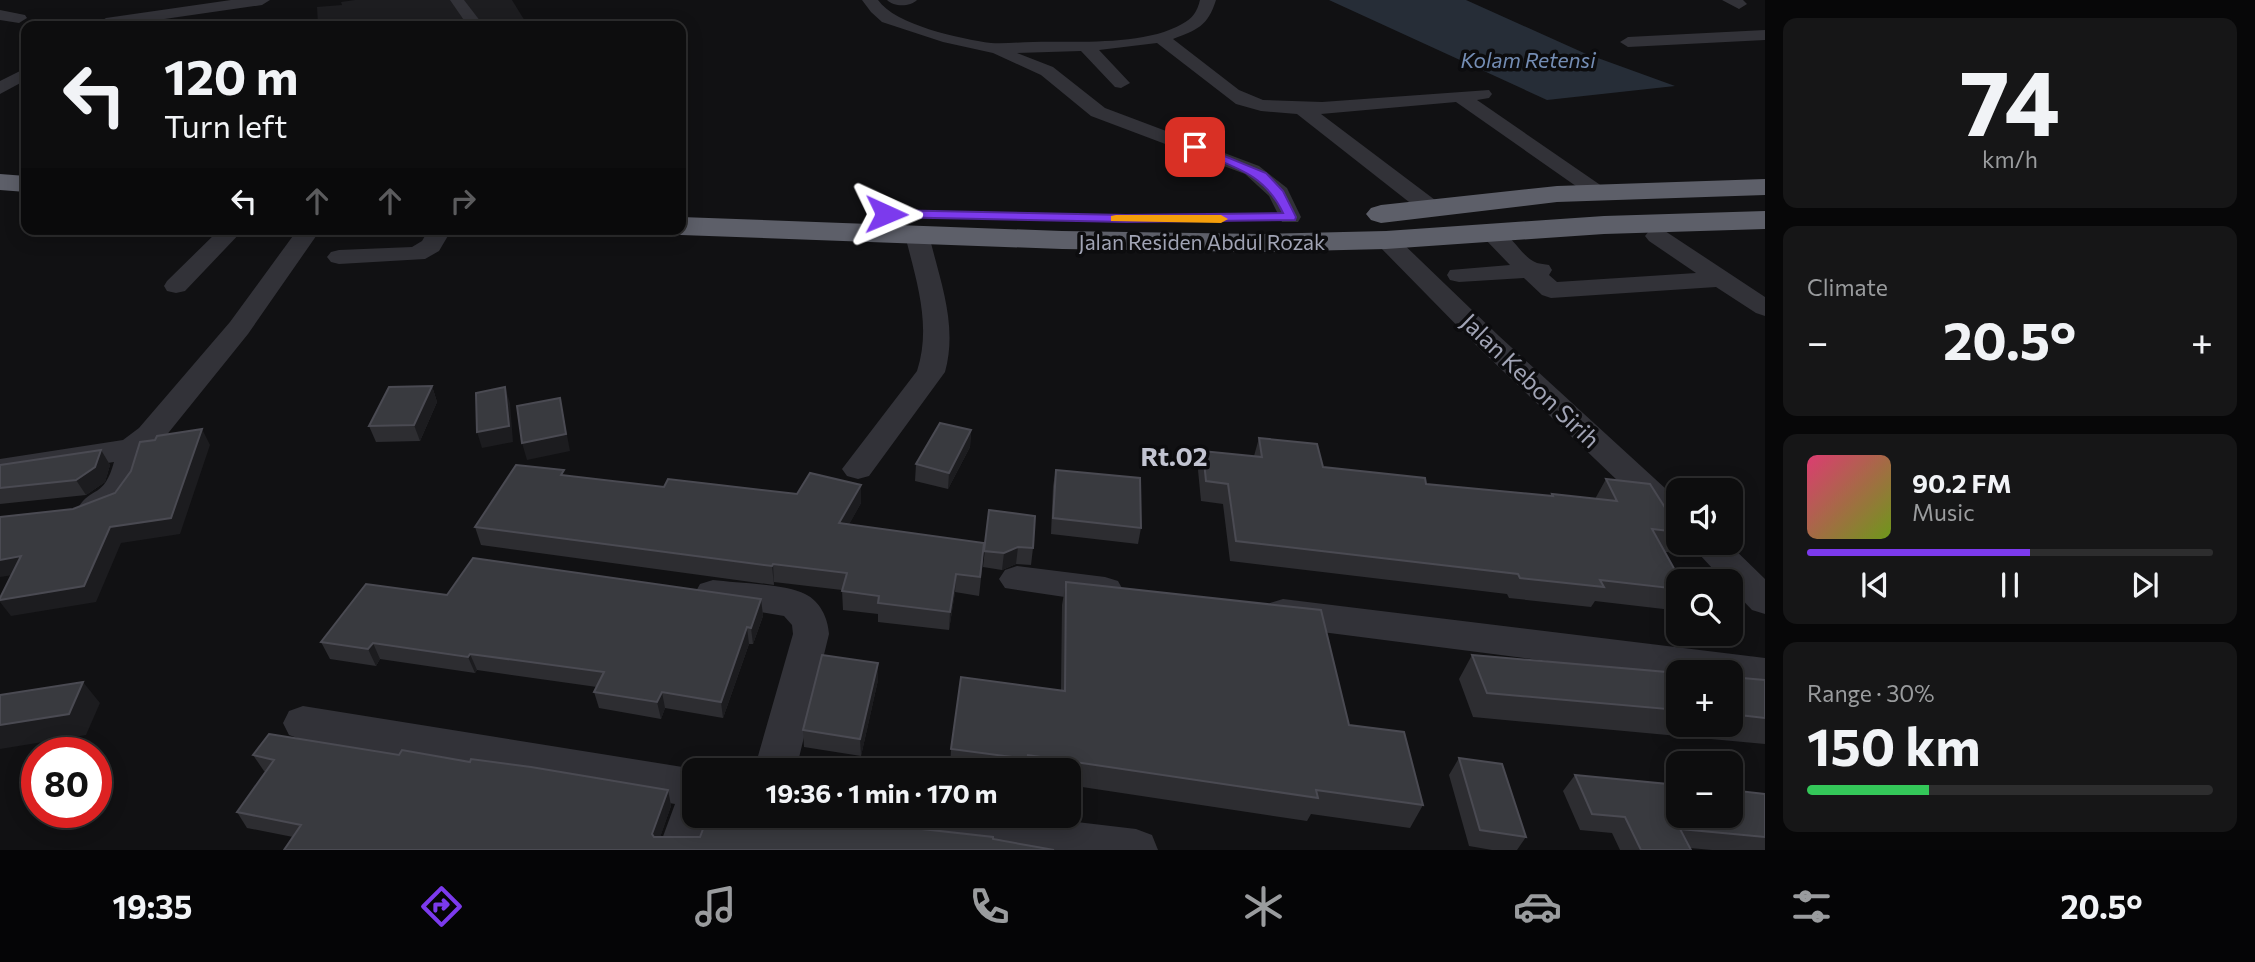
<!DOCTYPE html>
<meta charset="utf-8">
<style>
:root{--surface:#0d0d0e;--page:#161617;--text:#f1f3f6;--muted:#9a9c9e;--line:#2d2d2e;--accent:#7c3aed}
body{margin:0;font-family:Commissioner,sans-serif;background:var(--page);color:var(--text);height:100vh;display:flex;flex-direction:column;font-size:26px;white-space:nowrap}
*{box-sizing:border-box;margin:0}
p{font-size:23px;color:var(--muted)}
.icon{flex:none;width:38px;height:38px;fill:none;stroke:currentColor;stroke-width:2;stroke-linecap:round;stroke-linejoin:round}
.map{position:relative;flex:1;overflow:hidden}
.panel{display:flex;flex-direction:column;gap:18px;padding:18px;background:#070708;width:490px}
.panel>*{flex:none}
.banner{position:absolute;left:21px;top:21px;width:665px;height:214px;border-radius:14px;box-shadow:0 4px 18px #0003,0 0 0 2px var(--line);background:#0d0d0e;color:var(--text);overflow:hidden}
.controls{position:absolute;left:1666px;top:478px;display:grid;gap:14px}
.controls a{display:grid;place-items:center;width:77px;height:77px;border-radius:14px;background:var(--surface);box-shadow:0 4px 18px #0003,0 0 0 2px var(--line);font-size:35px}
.speed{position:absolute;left:21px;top:737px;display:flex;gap:14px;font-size:35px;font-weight:700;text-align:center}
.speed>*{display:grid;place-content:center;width:91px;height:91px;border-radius:50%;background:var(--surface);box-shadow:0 4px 18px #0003,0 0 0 2px var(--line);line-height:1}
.speed .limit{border:10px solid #d22;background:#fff;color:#111}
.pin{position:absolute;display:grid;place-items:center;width:60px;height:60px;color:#fff;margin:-30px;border-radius:14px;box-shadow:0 4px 10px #0006}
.me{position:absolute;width:77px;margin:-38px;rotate:91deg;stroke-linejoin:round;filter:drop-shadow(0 0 5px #0008)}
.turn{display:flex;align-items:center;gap:24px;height:147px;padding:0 28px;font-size:32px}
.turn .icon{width:91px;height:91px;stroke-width:2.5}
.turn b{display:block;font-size:49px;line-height:60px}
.lanes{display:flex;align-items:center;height:66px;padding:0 28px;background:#0003;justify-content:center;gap:35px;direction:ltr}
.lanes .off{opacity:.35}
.big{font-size:52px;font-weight:700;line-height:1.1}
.panel .widget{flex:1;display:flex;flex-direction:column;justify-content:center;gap:10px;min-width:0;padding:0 24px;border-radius:14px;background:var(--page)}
.panel .dial{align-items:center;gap:0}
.dial b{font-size:91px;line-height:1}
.song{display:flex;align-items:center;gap:21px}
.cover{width:84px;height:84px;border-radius:10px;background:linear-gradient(135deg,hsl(340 70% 55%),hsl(80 70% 35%))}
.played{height:7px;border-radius:4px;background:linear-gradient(90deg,var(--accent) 55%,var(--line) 55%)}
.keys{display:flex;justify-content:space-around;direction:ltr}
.heat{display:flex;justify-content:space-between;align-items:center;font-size:38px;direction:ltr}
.charge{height:10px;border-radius:5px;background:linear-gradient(90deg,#34c759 30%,var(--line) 0)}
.trip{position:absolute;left:682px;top:758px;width:399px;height:70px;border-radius:14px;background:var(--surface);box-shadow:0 4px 18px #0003,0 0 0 2px var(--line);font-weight:700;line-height:70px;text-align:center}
.menu{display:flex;height:112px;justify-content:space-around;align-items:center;background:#050506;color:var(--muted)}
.menu .icon{width:49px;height:49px}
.menu .active{color:var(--accent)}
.menu b{font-size:32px;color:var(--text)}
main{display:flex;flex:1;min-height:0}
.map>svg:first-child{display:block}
.built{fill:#1d1d20}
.water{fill:#262d37}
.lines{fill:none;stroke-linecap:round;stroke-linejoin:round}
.minor{fill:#323238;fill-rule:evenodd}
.highway{fill:#5d5f69;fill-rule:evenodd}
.wall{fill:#2d2d31}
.shaded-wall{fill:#1c1c1f}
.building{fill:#393a3f;stroke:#4a4a52;stroke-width:2}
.route{fill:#7c3aed;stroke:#51269a;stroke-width:2}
.slow{fill:#f59e0b}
.labels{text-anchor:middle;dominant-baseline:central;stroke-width:7;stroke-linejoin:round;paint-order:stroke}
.far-water-label{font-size:21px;font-style:italic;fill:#748db4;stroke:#0c0c0e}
.far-street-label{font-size:21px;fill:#a1a4b5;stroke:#0c0c0e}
.street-label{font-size:24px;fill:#a1a4b5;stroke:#0c0c0e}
.neighbourhood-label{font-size:26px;font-weight:bold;fill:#c2c4d1;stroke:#0c0c0e}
</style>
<main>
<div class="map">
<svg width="1765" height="850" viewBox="0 0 1765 850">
<rect width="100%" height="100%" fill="#111113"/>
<path class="built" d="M355,0H512L528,26H300L318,24L317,7L342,5L341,2Z"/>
<path class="water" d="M1329,0H1466L1584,53L1675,86L1547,100Z"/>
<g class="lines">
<path class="minor" d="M231,0H270L262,5L116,26H100L98,23L106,18Z
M450,0H464L484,26H468Z
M862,0H878C895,25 961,39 991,43C1005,44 1019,42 1033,42C1076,41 1144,46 1182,24C1193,18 1197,12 1200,0H1216C1208,26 1197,30 1173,39L1239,90L1263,100L1322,102L1489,90L1492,94L1489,98L1477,100L1612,193L1609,198H1593L1456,102L1321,114L1439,203L1442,208L1439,213H1423L1297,114L1261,111L1236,104L1157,43L1099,50L1130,83L1121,88L1115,87L1081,51L1017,53L1053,67L1105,108L1259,166L1287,188L1301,217L1298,222H1282L1269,196L1245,174L1091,116L1041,75L993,53L943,42L882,22L871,12Z
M887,0H917C910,7 894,7 887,0Z
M1722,0H1743L1747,4L1739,9Z
M0,10L25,15L27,18L19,23L0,20Z
M1765,30V40L1628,47L1620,42L1628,37Z
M26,68V80L0,94V81Z
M917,228L925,230L929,235C940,281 958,325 945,372L869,476L858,479L847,476L842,469L917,371C932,325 916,280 905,235L909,230Z
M220,229H244L185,291L176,293L167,291L164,286L167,281Z
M298,229H321L248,334L161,442L147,452L138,484L123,506L94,519L82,516L78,508C91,486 104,499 114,462L0,479V459L123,440L139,428L230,322Z
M429,229H452L439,251L425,259L339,264L331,262L327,257L331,252L339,250L412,247L422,241Z
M1657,229L1665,231L1765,297V316L1756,313L1716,287L1551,298L1542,295L1524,278L1459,282L1450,280L1447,275L1450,270L1510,265L1484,238L1488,233C1513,227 1517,255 1537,263C1540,264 1545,264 1549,265L1552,270L1549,275L1557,282L1696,273L1649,241L1645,236L1649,231Z
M1386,233L1394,235L1499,336L1678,500V530L1666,527L1479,348L1378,245L1374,240L1378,235Z
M1688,542H1727L1765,579V614L1752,610L1731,588V581H1724Z
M1017,566L1105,577L1118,581L1123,590L1118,599L1105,603L1005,588L999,579L1005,570Z
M713,580C736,583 786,584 805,594C820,601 828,618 829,634L796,770H754L793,634L792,625L784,616L700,602L695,593L700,584Z
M1283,599L1765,658V690L1731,685V672H1678V678L1283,627L1270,623L1265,613L1270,603Z
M303,706L695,769L698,770H695V816H714L702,850H658L675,804L303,740L289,735L283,723L289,711Z
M847,816H1026L1136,829L1152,835L1158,850H977L869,836L854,830Z"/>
<path class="highway" d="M0,174L26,176V192L0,190Z
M1765,179V195L1557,202L1381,223L1371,220L1366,214L1371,208L1381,205L1557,186Z
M1765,211V229L1604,234L1386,249L1260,252L1062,249L681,235L668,229H681V217L1062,231L1260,234L1386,231L1604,216Z"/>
</g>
<path class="wall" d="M432,386L437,402L420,441L376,442L369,426Z
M971,430L970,447L948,489L915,481L916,464Z
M1259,438L1323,467L1426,484L1551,496L1552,494L1595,499L1606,479L1678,528V537L1668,552H1664L1678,581V600L1672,610L1595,601L1591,607L1509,598L1507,594L1230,561L1223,504L1201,501L1198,470L1203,451L1254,456Z
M101,450L110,465L105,482L86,495L0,504V465Z
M1056,470L1141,528L1138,544L1051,534L1053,486Z
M565,476L664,487L797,494L861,485V503L849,524L983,561L979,596L955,592L949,630L878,622V614L843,610L842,590L774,582V585L481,545L475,527Z
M989,510L1033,548L1031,565L1016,564L1002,570L983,567Z
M1066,582L1349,725L1423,805L1410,828L1311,814L1307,821L1069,785V770H950L951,749L1061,691L1062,605Z
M447,595L761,599L763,616L753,644H749L723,718L665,708L661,719L599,708L594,692L597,687L477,670L475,673L380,659L376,666L330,659L321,642Z
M1472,655L1678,673V724H1731V677L1765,680V744L1473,717L1459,679Z
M878,680L861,756L804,747L803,730Z
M253,755H399L470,762L668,790L671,806L660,837H700L708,816H845L868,823L993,837H293L247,828L237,812L266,772L264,771Z
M1459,758L1526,837L1517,850H1492L1469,846L1449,775Z
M1575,775L1765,794V850H1712L1690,848L1691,850H1620L1612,833L1580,830L1563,791Z"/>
<path class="shaded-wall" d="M432,386L437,402L420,441L414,425Z
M505,387L510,403L513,442L482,448L477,432Z
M560,398L570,451L527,460L522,443Z
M202,429L210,445L180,534L121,543L96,602L11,616L0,602V600L110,527Z
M971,430L970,447L948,489L949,473Z
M101,450L110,465L105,482L86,495L76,480Z
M861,485V503L840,541L839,523Z
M1018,547L1016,564L1002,570L1004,553Z
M21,556L33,572L0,577V560Z
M773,564L774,582V585L772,566Z
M956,574L955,592L949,630L950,612Z
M761,599L763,616L753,644L751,628Z
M747,627L749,644L723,718L721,702Z
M373,643L380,659L376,666L368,649Z
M470,654L477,670L475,673L468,657Z
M878,663V680L861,756L860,739Z
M83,682L100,703L86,735L0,749V725Z
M662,692L665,708L661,719L657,702Z
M668,790L671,806L656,849L652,834Z"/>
<path class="building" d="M432,386L414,425L369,426L389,387Z
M505,387L509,426L477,432L476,393Z
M560,398L566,434L522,443L517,406Z
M940,423L971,430L949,473L916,464Z
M202,429L171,518L110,527L84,586L0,600V598L21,556L0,560V517L73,509L115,493L131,471L140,442L155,440L157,436Z
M1259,438L1317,444L1323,467L1425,478L1426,484L1553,496L1552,494L1617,501L1606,479L1650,484L1678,528V532L1652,529L1681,581H1678V589L1600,580L1604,587L1520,578L1518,574L1236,541L1228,484L1206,481L1203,451L1262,457Z
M101,450L95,467L76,480L0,488V465Z
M516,465L564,470L561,475L664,487L668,479L797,494L810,473L861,485L839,523L984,543L980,577L956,574L950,612L878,603L879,596L842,591L847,573L773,564L772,566L475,527Z
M1056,470L1140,478L1141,528L1053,518Z
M989,510L1035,516L1033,548L1018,547L1004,553L984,551Z
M473,558L761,599L751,628L747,627L721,702L662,692L657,702L594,692L604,672L470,654L468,657L373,643L368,649L321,642L366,584L447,595Z
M1066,582L1321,610L1349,725L1404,732L1423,805L1316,790L1318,798L1028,755L1027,759L951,749L961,677L1065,691Z
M822,655L878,663L860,739L803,730Z
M1472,655L1678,673V710L1487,693Z
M1731,677L1765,680V718L1731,714Z
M83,682L69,714L0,725V695Z
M269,734L399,755L402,750L470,762L471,759L531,767L668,790L652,834L654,837H700L708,816H843L868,823L993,837V839L1054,850H284L301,825L237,812L274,760L253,755Z
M1459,758L1502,764L1526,837L1480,830Z
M1575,775L1678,785V816H1731V790L1765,794V837L1680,829L1691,850H1641L1625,817L1592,814Z"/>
<path class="route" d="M1195,144L1266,173L1283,191L1296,217L1295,220L1126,222L886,217L879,214L886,210L1126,215L1283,213C1263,171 1231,167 1191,149L1189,147Z"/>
<path class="slow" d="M1116,215H1221L1228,219L1221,223L1111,221V216Z"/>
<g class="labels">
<g class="far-water-label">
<text x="1528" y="59">Kolam Retensi</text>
</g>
<g class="far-street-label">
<text x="1202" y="241">Jalan Residen Abdul Rozak</text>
</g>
<g class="street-label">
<text transform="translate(1531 380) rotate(44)">Jalan Kebon Sirih</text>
</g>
<g class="neighbourhood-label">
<text x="1174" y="455">Rt.02</text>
</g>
</g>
</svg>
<div class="controls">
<a><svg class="icon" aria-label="sound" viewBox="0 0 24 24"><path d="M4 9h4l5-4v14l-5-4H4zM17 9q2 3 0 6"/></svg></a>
<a><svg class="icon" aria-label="search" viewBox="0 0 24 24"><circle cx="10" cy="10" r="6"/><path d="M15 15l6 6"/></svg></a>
<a>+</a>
<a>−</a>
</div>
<div class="speed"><div class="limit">80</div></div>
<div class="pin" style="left:1195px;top:147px;background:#d93025"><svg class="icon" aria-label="arrive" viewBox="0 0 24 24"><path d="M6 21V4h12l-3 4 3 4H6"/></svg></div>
<svg class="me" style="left:886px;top:214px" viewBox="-20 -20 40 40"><path d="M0-17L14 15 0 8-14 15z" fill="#7c3aed" stroke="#fff" stroke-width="4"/></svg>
<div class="trip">19:36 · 1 min · 170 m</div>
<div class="banner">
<div class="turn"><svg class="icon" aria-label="left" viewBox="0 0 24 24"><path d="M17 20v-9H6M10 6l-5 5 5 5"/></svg><div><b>120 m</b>Turn left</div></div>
<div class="lanes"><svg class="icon" aria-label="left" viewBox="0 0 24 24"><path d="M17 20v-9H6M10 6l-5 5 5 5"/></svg><svg class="icon off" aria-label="ahead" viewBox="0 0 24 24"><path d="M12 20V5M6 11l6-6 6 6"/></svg><svg class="icon off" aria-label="ahead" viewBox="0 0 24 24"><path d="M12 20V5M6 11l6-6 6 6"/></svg><svg class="icon off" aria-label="right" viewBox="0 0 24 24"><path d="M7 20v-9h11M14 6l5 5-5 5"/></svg></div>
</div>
</div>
<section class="panel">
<div class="widget dial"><b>74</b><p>km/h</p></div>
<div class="widget"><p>Climate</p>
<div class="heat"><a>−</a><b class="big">20.5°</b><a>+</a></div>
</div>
<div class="widget">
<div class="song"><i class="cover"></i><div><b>90.2 FM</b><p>Music</p></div></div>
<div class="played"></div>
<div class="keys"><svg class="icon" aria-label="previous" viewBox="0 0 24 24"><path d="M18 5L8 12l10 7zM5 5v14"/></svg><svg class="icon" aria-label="pause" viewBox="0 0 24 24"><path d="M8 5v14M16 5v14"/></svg><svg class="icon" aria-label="next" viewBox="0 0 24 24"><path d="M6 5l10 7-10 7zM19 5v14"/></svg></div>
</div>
<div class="widget"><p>Range · 30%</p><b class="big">150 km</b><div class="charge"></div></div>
</section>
</main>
<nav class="menu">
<b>19:35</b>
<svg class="icon active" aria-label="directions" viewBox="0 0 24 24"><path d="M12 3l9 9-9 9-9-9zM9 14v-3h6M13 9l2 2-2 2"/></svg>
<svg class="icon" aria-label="music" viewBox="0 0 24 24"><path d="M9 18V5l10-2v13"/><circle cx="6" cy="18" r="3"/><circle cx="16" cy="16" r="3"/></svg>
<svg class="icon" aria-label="phone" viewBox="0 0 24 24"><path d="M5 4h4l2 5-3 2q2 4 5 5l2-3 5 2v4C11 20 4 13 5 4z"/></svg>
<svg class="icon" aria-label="climate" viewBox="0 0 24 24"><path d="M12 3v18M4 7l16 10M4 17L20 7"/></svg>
<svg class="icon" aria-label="car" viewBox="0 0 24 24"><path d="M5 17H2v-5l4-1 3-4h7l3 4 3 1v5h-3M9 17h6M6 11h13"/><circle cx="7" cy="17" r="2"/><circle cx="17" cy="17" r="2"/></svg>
<svg class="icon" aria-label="filters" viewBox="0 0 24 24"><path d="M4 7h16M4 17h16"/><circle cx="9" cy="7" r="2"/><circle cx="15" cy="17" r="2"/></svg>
<b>20.5°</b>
</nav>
